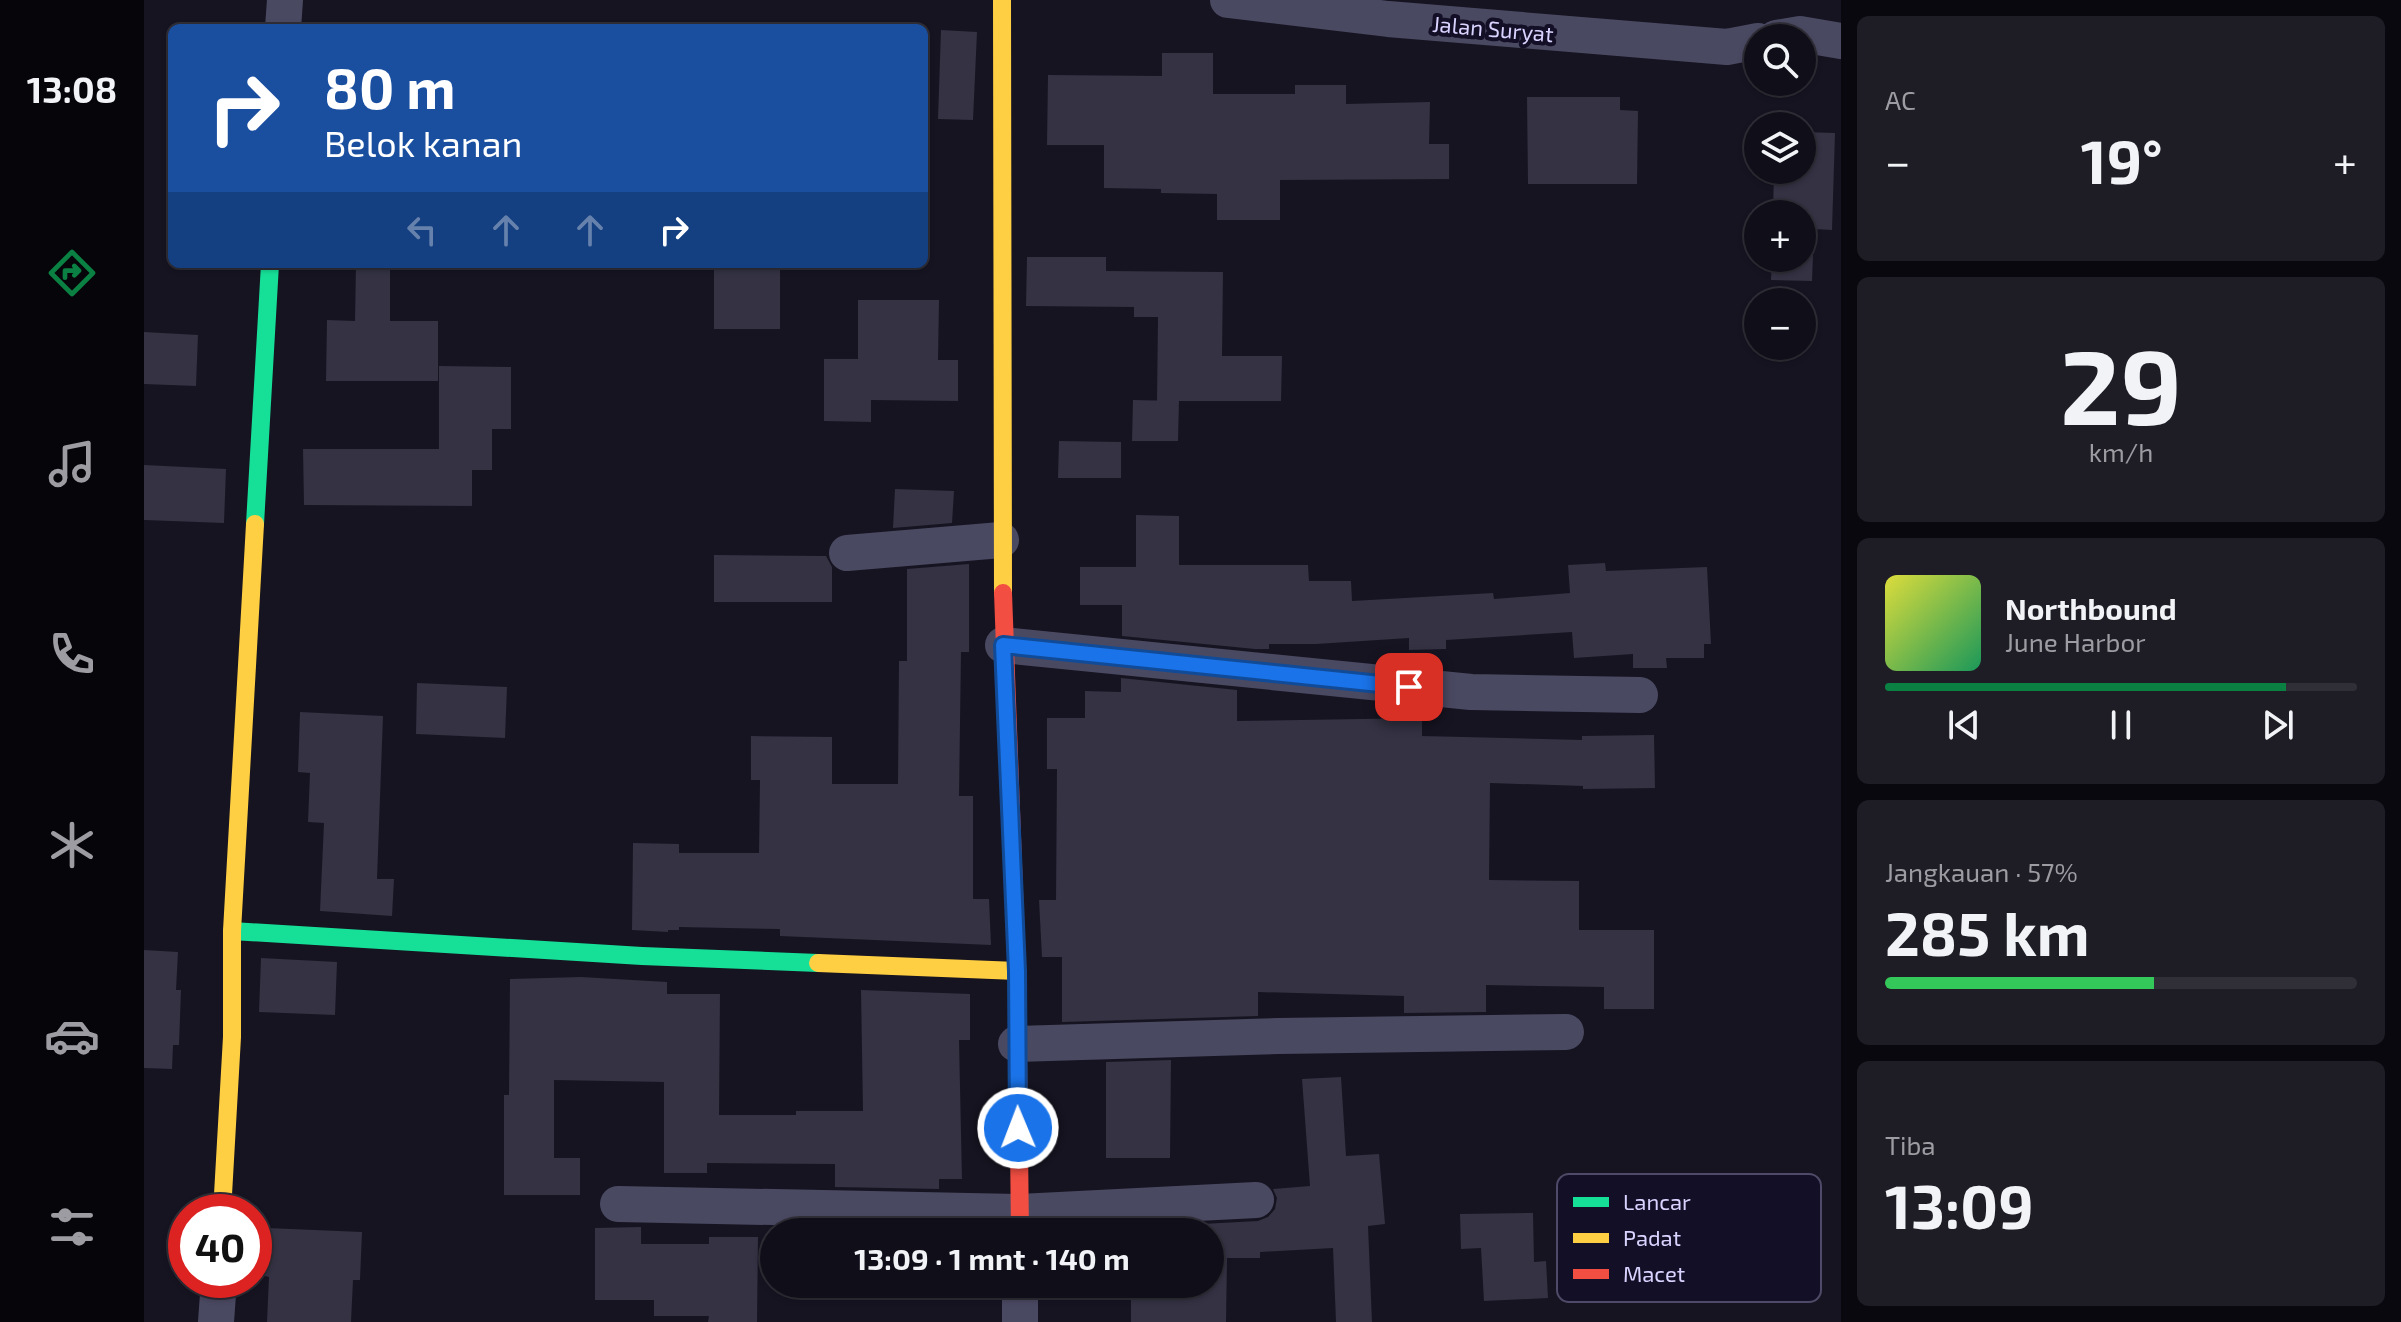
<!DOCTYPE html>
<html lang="id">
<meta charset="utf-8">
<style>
:root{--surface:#100f19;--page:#1e1d26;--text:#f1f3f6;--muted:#9c9ca2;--line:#302f38;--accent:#0b8043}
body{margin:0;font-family:"Exo 2",sans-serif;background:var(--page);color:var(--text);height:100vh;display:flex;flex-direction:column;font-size:30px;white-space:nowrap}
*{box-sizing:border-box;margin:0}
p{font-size:26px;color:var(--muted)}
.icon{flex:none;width:44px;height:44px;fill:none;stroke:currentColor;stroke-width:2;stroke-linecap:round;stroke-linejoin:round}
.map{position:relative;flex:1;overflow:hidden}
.side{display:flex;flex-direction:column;gap:16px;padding:16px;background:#09080e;width:560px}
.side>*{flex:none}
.banner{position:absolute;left:24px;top:24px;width:760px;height:244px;border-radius:12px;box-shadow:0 2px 6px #0004,0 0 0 2px var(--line);background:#1a4fa0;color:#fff;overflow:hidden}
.fabs{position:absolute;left:1600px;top:24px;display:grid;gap:16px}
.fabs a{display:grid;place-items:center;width:72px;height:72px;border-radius:50%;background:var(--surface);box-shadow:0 2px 6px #0004,0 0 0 2px var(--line);font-size:40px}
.speed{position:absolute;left:24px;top:1194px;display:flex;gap:16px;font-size:40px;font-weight:700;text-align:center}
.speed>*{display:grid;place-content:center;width:104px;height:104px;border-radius:50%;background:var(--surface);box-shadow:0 2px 6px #0004,0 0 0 2px var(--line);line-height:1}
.speed .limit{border:12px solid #d22;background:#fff;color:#111}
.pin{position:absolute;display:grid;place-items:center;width:68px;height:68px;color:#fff;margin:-34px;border-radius:16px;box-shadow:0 4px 12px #0006}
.me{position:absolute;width:88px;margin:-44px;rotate:359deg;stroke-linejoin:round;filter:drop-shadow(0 0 6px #0008)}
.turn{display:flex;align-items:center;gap:28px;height:168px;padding:0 24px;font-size:36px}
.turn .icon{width:104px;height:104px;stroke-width:2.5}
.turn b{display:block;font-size:56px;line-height:68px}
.lanes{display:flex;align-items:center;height:76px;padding:0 24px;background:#0003;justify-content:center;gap:40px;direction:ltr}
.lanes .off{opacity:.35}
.big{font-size:60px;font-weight:700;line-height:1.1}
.side .widget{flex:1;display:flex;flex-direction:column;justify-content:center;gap:12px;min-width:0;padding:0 28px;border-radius:12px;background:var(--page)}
.side .dial{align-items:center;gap:0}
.dial b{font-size:104px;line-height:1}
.song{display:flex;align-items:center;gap:24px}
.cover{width:96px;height:96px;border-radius:12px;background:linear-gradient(135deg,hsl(60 70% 55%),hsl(150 70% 35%))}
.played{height:8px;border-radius:4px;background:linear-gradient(90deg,var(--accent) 85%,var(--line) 85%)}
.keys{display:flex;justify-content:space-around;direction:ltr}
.heat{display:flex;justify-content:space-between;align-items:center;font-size:44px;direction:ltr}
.charge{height:12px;border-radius:6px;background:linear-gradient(90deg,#34c759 57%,var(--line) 0)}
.trip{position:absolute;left:616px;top:1218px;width:464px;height:80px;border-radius:40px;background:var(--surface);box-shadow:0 2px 6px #0004,0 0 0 2px var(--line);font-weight:700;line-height:80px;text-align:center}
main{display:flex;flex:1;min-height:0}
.tabs{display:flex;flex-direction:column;width:144px;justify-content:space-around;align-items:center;background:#06060a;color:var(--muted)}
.tabs .icon{width:56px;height:56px}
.tabs .active{color:var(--accent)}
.tabs b{font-size:36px;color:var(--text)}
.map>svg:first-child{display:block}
.building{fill:#343243}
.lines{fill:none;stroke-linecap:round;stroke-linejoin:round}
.street{stroke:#4a4962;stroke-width:36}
.fast{stroke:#16e098;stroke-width:18}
.slow{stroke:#ffcf43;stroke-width:18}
.jam{stroke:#f24e42;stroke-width:18}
.route-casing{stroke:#114b97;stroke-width:20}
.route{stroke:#1a73e8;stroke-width:14}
.labels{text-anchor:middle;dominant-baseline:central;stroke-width:8;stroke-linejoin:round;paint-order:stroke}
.street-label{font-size:22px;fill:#d9d4ff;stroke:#130f26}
.key{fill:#130f26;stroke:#4e4a67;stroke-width:2}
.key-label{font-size:22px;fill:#d9d4ff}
</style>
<main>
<nav class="tabs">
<b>13:08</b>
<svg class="icon active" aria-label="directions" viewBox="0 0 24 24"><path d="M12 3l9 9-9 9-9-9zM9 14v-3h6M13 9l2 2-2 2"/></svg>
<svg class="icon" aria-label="music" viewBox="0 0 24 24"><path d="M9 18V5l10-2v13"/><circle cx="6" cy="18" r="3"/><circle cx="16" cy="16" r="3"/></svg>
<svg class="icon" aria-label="phone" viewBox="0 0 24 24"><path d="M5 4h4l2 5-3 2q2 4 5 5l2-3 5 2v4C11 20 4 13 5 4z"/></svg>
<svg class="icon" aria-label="climate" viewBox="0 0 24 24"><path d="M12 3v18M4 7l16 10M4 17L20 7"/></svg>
<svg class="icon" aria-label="car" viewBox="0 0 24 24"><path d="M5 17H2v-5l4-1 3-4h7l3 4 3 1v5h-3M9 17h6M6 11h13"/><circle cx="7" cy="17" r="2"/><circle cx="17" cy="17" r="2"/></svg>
<svg class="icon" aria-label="filters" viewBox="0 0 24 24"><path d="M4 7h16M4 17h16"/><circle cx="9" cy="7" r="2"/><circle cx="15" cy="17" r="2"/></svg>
</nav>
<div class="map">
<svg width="1697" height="1322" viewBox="0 0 1697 1322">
<rect width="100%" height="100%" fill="#161421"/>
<path class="building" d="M797,30L833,32L829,120L794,119Z
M1018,53H1069V94H1151V85H1202V104L1286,102L1285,144H1305V179L1136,180V220H1073V194L1017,193V189L960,188V145H903L904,75L1018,76Z
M1383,97H1476V110L1494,111L1493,184H1384Z
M1658,132L1691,133L1688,230L1670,229L1668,281L1627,280L1628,258H1658V214H1629L1630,170H1658Z
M883,257H962V271L1079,272L1078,356H1138L1137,401H1013L1014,317H990V307L882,306Z
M212,264H246V321H294V381H182L183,320L211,321Z
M570,264H636V329H570Z
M714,300H795L794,360H814V401L727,400V422L680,421V359H714Z
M0,332L54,335L52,386L0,384Z
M295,366L367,367V429H348V470H328V506L160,505L159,449H295Z
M989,400L1035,401L1034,441H988Z
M915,441L977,442V478H914Z
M0,465L82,469L80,523L0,520Z
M751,489L810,491L808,523L749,528Z
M992,515L1035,516V565H1164L1165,581H1207L1208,601L1349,593L1350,599L1426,593L1424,565L1461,563L1462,571L1563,567L1567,644H1560V658H1522L1523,668H1489V654L1430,658L1428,632L1302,640V649L1265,650V638L1172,644H1125V649H1111L978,636V605H936V567H992Z
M570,555L682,556L688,567V602H570Z
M825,564V652H817L815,796H829V899H845L847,945L636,936V929L535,927V930H524V932L488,930L489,843L535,844V853H615L616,780H607V736L688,737V784H754L755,661H763V569Z
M977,678L1093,690V721L1278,718V736L1438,740V736L1510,735L1511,788L1439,789V786L1346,783L1345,880L1435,881V930H1510V1009H1460V987L1342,985V1012L1260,1013V996L1114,992V1016L918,1022V957H898L895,900H912L913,769H903V718H941V691L977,692Z
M273,683L363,687L361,738L272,734Z
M156,712L239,716L233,879H250L248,916L176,911L180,823L164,822L166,773L154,772Z
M0,950L34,952L32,990H37L35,1045H29L28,1069L0,1068Z
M117,958L193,962L191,1015L115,1012Z
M437,977L523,982V994H576L575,1115H652V1111H719L717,990L826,994V1040H815L818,1179H795V1189L691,1187V1164L563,1163V1173H520V1082L410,1080V1158H436V1195H360V1095H365L366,979Z
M1027,1060L1026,1158H962V1062Z
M1197,1077L1202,1156L1235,1154L1241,1224L1224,1226L1228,1322H1192L1189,1248L1116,1252V1258H1083L1082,1322H987V1284H1066V1232H1039V1225L1114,1221L1124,1217L1131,1209L1133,1198L1129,1189L1166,1186L1158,1079Z
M1389,1213L1390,1262L1402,1261L1404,1298L1340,1301L1337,1248L1317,1249L1316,1214Z
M497,1227V1244H565V1237H614L613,1322H564L565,1316H510V1300H451V1228Z
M123,1228L218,1232L216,1280H209L207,1322H123L125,1277L121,1276Z"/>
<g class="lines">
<path class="street" d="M1084,0L1244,19L1583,47L1614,41
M139,28L141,0
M1632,38L1656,34L1697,41
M703,553L857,540
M859,645L1327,692L1496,695
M872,1044L1134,1036L1422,1032
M474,1204L876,1212L1112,1200
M72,1322L75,1280
M876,1322V1284"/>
<path class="fast" d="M111,524L126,264
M88,931L498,956L674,963"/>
<path class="slow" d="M858,0L859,593
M674,963L873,971
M78,1212L88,1037V931L111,524"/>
<path class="jam" d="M859,593L873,971L876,1232"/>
</g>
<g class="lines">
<defs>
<path id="route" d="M874,1128L873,971L859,645L1265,687"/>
</defs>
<use href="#route" class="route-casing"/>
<use href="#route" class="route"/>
</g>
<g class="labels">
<g class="street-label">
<text transform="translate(1349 28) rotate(5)">Jalan Suryat</text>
</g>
</g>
<rect x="1413" y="1174" width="264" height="128" rx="12" class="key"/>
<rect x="1429" y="1197" width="36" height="10" fill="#16e098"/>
<rect x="1429" y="1233" width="36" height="10" fill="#ffcf43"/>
<rect x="1429" y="1269" width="36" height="10" fill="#f24e42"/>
<g class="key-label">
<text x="1479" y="1210">Lancar</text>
<text x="1479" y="1246">Padat</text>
<text x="1479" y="1282">Macet</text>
</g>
</svg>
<div class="fabs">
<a><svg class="icon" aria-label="search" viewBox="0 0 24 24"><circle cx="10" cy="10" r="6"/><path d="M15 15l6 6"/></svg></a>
<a><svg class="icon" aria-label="layers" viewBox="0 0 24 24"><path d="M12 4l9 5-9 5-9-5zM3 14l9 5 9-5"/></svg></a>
<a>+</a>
<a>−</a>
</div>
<div class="speed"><div class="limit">40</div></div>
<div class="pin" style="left:1265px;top:687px;background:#d93025"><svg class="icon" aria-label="arrive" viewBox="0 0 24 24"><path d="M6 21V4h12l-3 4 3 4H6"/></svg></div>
<svg class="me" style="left:874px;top:1128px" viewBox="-20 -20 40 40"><circle r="17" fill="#1a73e8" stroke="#fff" stroke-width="3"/><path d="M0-11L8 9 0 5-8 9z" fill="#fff"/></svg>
<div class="trip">13:09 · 1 mnt · 140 m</div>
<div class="banner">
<div class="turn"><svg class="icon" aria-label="right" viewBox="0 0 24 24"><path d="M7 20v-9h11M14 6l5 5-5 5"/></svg><div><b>80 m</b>Belok kanan</div></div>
<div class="lanes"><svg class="icon off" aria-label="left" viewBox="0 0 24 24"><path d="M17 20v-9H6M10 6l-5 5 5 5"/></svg><svg class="icon off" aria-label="ahead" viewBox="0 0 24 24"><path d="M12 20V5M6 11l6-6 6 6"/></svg><svg class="icon off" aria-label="ahead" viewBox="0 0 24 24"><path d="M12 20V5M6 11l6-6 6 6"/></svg><svg class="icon" aria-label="right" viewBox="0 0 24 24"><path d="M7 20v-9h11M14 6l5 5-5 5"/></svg></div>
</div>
</div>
<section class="side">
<div class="widget"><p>AC</p>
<div class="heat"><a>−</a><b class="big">19°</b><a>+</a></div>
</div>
<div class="widget dial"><b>29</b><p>km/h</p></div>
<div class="widget">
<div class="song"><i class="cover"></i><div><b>Northbound</b><p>June Harbor</p></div></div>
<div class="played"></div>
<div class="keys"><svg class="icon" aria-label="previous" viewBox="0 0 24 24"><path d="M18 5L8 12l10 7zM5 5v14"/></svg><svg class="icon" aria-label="pause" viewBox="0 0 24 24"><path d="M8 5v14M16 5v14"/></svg><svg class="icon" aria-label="next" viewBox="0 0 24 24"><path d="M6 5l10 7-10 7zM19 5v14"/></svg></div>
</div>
<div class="widget"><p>Jangkauan · 57%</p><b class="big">285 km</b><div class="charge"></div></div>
<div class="widget"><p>Tiba</p><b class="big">13:09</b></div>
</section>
</main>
